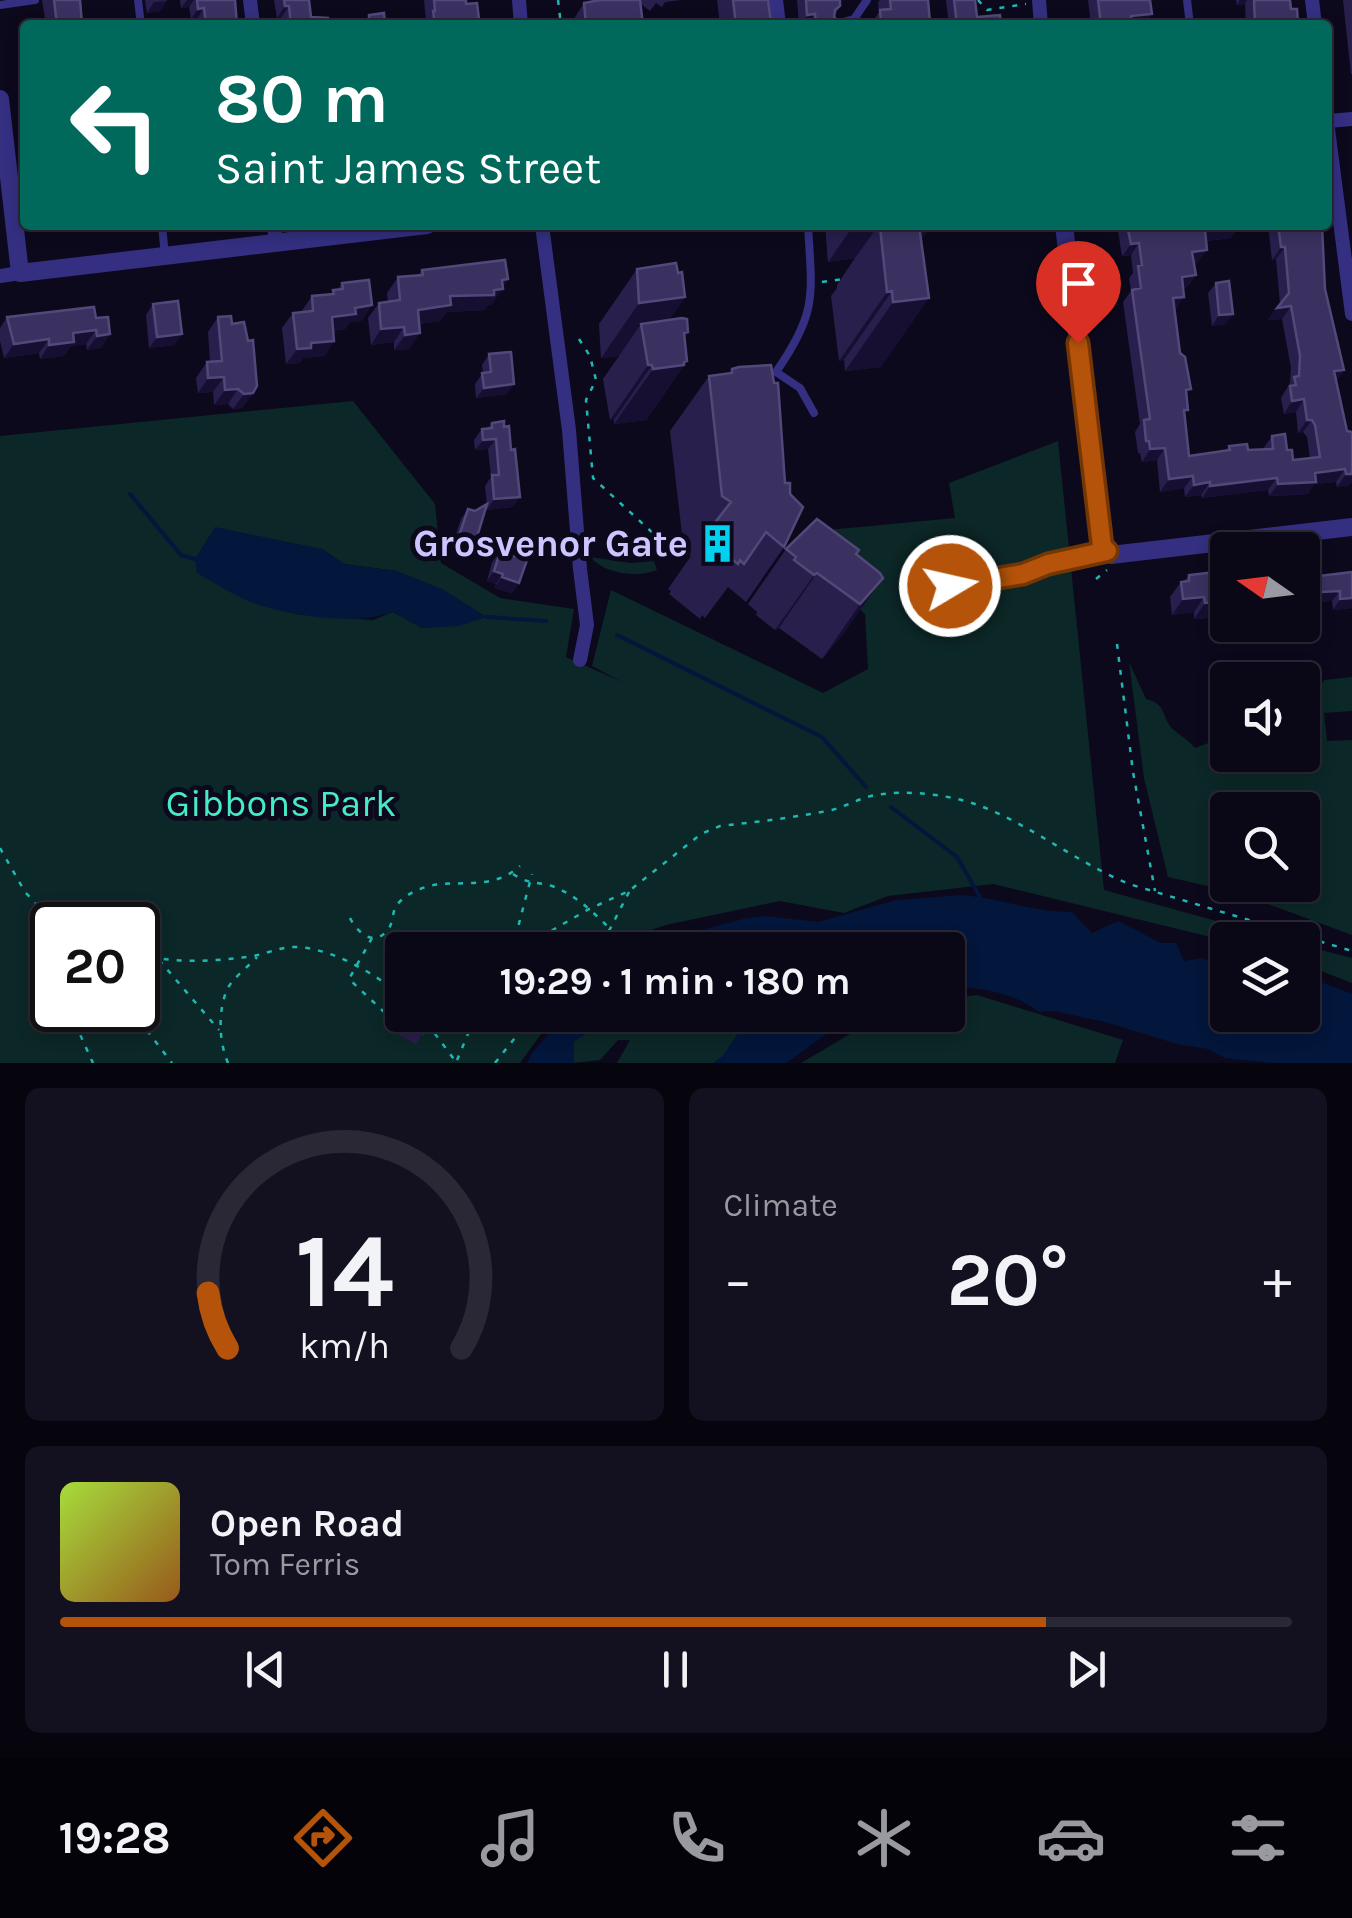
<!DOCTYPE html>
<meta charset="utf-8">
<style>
:root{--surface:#0a0716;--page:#13101f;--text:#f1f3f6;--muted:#9999a1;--line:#2a2835;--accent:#b45309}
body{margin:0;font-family:Karla,sans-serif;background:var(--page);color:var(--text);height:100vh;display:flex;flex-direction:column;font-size:38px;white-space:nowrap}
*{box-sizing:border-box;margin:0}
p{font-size:32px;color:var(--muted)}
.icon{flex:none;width:55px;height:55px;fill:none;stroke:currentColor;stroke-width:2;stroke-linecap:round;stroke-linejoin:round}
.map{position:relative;height:1063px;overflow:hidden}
.drawer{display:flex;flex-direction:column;gap:25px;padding:25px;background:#06040c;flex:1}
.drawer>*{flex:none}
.top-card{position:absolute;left:20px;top:20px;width:1312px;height:210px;border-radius:10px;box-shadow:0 5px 15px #0003,0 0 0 2px var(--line);background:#00695c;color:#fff;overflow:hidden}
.needle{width:65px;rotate:284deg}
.buttons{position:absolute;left:1210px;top:532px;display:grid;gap:20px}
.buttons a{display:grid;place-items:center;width:110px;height:110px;border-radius:10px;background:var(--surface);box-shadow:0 5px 15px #0003,0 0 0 2px var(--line);font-size:50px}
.speed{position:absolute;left:30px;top:902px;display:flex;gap:20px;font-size:50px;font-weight:700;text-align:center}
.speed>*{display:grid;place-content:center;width:130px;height:130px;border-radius:50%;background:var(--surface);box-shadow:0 5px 15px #0003,0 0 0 2px var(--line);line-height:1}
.speed .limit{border:5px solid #111;border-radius:15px;background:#fff;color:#111}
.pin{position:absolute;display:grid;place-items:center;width:85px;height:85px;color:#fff;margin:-102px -42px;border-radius:50% 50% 50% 0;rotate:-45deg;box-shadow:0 0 10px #0007}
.pin .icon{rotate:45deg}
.me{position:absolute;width:110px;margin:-55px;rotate:81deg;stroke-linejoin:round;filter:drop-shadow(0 0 8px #0008)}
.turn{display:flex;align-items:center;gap:35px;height:210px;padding:0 30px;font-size:45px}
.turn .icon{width:130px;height:130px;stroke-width:2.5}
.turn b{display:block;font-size:70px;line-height:85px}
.big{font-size:75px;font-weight:700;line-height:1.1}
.drawer .tile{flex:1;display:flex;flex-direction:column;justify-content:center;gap:15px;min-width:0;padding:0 35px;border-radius:15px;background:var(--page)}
.drawer .dial{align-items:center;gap:0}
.dial svg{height:260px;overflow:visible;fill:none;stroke:var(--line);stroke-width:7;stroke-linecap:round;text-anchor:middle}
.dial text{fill:var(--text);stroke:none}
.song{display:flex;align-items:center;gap:30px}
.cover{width:120px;height:120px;border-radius:15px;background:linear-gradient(135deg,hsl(80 70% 55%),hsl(30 70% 35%))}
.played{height:10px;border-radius:5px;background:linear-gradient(90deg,var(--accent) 80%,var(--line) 80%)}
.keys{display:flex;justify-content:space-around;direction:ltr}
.heat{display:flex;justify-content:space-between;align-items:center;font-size:55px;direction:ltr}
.drawer .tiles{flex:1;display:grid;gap:25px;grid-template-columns:1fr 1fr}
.tile:last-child{grid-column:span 2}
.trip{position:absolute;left:385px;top:932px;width:580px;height:100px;border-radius:10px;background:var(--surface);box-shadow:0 5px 15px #0003,0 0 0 2px var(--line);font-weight:700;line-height:100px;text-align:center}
.tab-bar{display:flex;height:160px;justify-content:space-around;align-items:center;background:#040309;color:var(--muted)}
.tab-bar .icon{width:70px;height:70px}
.tab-bar .selected{color:var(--accent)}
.tab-bar b{font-size:45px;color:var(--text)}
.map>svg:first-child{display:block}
.green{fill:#0c2727;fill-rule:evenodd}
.water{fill:#03163b}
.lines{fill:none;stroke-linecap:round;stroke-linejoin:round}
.stream{stroke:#03163b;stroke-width:4}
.path{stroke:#1fb9b4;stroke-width:2.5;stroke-dasharray:5 8;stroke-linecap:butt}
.service{stroke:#342f81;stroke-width:8}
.minor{stroke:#342f81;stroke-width:14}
.tertiary{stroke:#342f81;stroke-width:18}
.wall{fill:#291f4d}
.shaded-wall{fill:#170f32}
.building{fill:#3b3160;stroke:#524879;stroke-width:2.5}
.route-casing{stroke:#753606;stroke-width:25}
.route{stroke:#b45309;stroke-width:18}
.labels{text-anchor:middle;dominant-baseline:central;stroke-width:10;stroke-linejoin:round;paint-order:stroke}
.poi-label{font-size:38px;font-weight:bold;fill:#cdc5ff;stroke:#0d091d;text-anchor:end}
.park-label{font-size:38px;fill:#44ebc6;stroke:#0d091d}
</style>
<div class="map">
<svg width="1352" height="1063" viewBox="0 0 1352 1063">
<rect width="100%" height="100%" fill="#0d091d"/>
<path class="green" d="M353,401L435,504L441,563L500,598L574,609L566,657L622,682L592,666L611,590L823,693L868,669L865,614L821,575L817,531L955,518L949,483L1058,441L1104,890L1286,940L1227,941L993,884L888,896L844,913L780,901L666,925L639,934L622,950H402V1015H555L520,1063H0V436ZM322,549L344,564L397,571L422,628L393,612L373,620L295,614ZM52,925H138V1010H52Z
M590,557L631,563L654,561L657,570C637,578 605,574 590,557Z
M1129,662L1146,699C1168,704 1161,719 1174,730C1181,736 1188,740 1195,748L1216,740L1233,762L1237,755H1257L1280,768L1285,755H1302L1303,718L1324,680L1352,677V711L1324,713L1327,741L1352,740V935L1238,893L1168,877L1144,778ZM1228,810H1302V885H1228Z
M1302,945L1352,958V983L1303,964Z
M977,995L1123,1040L1115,1063H801L882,1015H948V999Z
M616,1015H778L742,1028L723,1056L714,1063H617L630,1040H618L600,1060L574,1063V1041Z"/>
<path class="water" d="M215,527L322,549L344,564L397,571L442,589L487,617L458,626L422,628L393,612C357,626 289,616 253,603C233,595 215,583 197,573L195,559Z
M963,895C999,898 1037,913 1072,912L1092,933L1118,921L1161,943H1176L1184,961L1203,958L1216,965L1227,957L1228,1015H1302L1303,975L1352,994V1063H1273L1225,1058L1208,1049L1177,1044L1105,1022L1054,1011L1039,1012C1016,993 977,987 948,986V950H650L682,935L743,919L766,916L818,922L896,900Z
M565,1015H616L574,1041V1063H527L532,1053Z
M778,1015H861L831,1031L786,1063H714L723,1056L742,1028Z"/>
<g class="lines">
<path class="stream" d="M130,494L181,555L195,559
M487,617L546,621
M617,635L822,737L866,787
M891,807L957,857L980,897"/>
<path class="path" d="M558,0L561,25
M978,0L987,10L1026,4
M822,282L843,279
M579,339L590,356L596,380L586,400L593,478L655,535L677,538
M1096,579L1107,570
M1117,644L1133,772L1155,891
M0,848L25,892L56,925
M513,874C530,885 535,881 552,886C580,896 604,923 624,943
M350,918C357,932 373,947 387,931C393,924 392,916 395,908C399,900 411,892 420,889C451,876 489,894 520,866
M372,938L349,979L383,1011L402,1006
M512,950L532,874
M518,950L589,909L629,891L701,834L720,826C756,822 791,818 827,811C843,808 855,800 871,796C902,789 947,794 978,805C1031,825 1076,862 1129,884L1352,951
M591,950L610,929L629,892
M138,955C176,963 214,962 253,956C265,954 278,948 291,947C329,946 374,973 402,996
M159,960L219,1030
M81,1010L78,1030L93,1063
M131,1010L172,1063
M427,1023L456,1062
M457,1060L476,1015
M228,1063C219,1042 218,1014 226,992C230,980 248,967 257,957
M495,1063L533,1015"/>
<path class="service" d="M138,0L141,25
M1187,0L1190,25
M0,5L35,0
M833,25L854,19L867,0
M162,225L165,256
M808,225C812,295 818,312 776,372L800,388L814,413
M950,586L1023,574L1048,564L1105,551"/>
<path class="minor" d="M250,0L253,25
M519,0L521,25
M776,0L779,25
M1039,0L1041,25
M1312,0L1315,25
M1328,121L1352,119
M1328,129L1352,314
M274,225L276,243
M542,225L569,430L580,569L587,625L580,660
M0,276L20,273"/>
<path class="tertiary" d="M0,99L20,273L427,225
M1064,225L1102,546L1111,555L1352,527"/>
</g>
<path class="wall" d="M42,0H80L82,25H46Z
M145,0H167L160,11L147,13Z
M180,0H235L237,25H198L197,19H191L189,7L181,8Z
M274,0H309L311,17L329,25H282L281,18H277Z
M424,0H466V4L479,19L475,25H424L426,20Z
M593,0H681L665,2L662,7L656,3L650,11L641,4L643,25H570L584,3L592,2Z
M717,0H768L770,25H720Z
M797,0H840V6L834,17L846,25H799Z
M880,0H928V25H870L879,12L878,2Z
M946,0H975L977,17L1001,25H949Z
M1088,0H1150L1144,25H1091Z
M1236,0H1290L1291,9L1298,25H1246L1245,4L1237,5Z
M1343,0H1352V74H1351Z
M369,15L385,25H362Z
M825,225H932L921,240L881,367L845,371L844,360L839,361L831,296L837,288V285L855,258L828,262Z
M1117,225H1143V227L1231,238L1206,241L1198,262L1194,263L1196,275L1187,287L1183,288L1176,309H1174L1186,395L1184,415L1189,456L1225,451L1229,446L1248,450L1263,449L1272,436L1287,450L1293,460L1310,458L1307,437L1303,432L1298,433L1296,412L1284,414L1281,398L1290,383L1291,368L1282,319L1268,320L1280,304L1276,259L1272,260L1268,225H1322L1325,289L1344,370L1336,381L1347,431L1352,432V481L1349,485L1337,487L1336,482L1314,484L1308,494L1294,495L1269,496L1268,490L1202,498L1201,495L1185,497L1184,488L1160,492L1157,460L1142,462L1140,453H1138L1135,432L1140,424L1123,302L1131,291L1129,278L1133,273L1131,255L1122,256Z
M637,269L678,273L685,297L669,320L688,332L684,338L687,361L646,420L614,424V420H610L603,379L619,356L601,358L599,324Z
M422,270L508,279L492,304L488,305L484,310L447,312L440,321L419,324L409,349L394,350V342L371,345L368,318L379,303L388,302L387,293L398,277L418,275Z
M342,283L372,305L361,321L350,322L345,329L333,331L334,341L324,356L303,358L300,363L286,364L282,328L293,313L301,312L312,296L330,295L333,290L338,289Z
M1216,283L1233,314L1225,324L1212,326L1208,293Z
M153,304L174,345L149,348L146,315Z
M7,317L96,318L110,334L101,348L87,350L86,344L71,346L64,356L40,359L39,353L4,358L0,341V328Z
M218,317L232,324L253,393L242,408L233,409L228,404L214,405L213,392L198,393L196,378L207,362H210L208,332Z
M489,354L507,394L476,398L475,384L483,373L482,365Z
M732,369L784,547L746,602L728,587L705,618L702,615L700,619L669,594L671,591L668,589L691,556L684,551L670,431L709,376L729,374Z
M492,423L511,450L520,497L512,507L487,510V506L466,557L450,552L461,519L468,509L475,511L487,505L485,486L491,477L488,449L475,450L474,440L482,429H487Z
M786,549L856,554L880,573L844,633L822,659L779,628L775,630L756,615L757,612L748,604Z
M500,552L519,583L512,593L494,588L496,584L487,581L492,562Z
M1352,572V608L1333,610L1332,601L1302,603V582H1306L1310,577Z
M1189,575L1228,595V619L1224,624L1208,618L1194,619V612L1172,615L1170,597L1181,582L1184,581Z
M409,1015H427L423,1033L416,1044L398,1035Z"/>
<path class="shaded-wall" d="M187,0H194L189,7L181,8Z
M1240,0H1247L1245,4L1237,5Z
M167,1L160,11L147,13L154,2Z
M285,6H289L281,18H277Z
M204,8L197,19H191L198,9Z
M815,14L807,25H800L807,15Z
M1152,14L1144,25H1125L1131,16Z
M854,225H879L855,258L828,262Z
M885,225H932L914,250Z
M1240,226L1231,238L1196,242L1205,230Z
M1139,243L1131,255L1122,256L1131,244Z
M1281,247H1285L1276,259L1272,260Z
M1207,250L1198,262L1184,264L1192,252Z
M1196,275L1187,287L1173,289L1182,277Z
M508,279L492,304L488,305L484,310L447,312L440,321L407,326L418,310L450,296Z
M892,291L844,360L839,361L887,292Z
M685,297L647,352L641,324L619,356L601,358L639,303Z
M1184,297L1176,309L1164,310L1173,298Z
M929,298L881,367L845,371L893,302Z
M372,305L361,321L350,322L345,329L321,332L332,317L355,308Z
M1291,306L1282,319L1268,320L1277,308Z
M1233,314L1225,324L1212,326L1219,315Z
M404,327L394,342L371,345L381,329Z
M96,330L86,344L71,346L64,356L40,359L49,345L73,333Z
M688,332L664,367L687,361L646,420L614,424L653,369L684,333Z
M420,333L409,349L394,350L405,335Z
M110,334L101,348L87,350L97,336Z
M182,334L174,345L149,348L157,337Z
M49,339L39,353L4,358L14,344Z
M334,341L324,356L303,358L300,363L286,364L297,349L311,343Z
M648,365H652L614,420H610Z
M1344,370L1335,382L1334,371Z
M224,377L213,392L198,393L208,378Z
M514,384L507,394L476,398L484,388Z
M238,389L228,404L214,405L225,390Z
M253,393L242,408L233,409L244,394Z
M1304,399L1296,412L1284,414L1292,401Z
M1307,420H1312L1303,432L1298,433Z
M496,439L488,449L475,450L483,440Z
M1165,448L1157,460L1142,462L1150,449Z
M1345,469L1336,482L1314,484L1308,494L1269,496L1278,484L1315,473Z
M1346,474H1352V481L1349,485L1337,487Z
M1193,476L1184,488L1160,492L1169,479Z
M1277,478L1268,490L1202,498L1210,486Z
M1210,482L1201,495L1185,497L1194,485Z
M520,497L512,507L487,510L494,499Z
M457,542L474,547L466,557L450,552Z
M494,571L503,574L496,584L487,581Z
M817,573L779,628L775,630L814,575Z
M502,577L519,583L512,593L494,588Z
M883,578L844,633L822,659L860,604Z
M1340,591L1332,601L1302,603V593Z
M1204,597L1194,612L1172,615L1183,599Z
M1352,598V608L1333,610L1340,599Z
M1218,602L1228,606V619L1224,624L1208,618L1194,619L1205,603Z"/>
<path class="building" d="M54,0H80L82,24L57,25Z
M197,0H235L237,25H206L204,8L198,9Z
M284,0H309L311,17L328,18L329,25H291L289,6H285Z
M434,0H466V4L477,3L479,19H476L475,25H435L433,11H435Z
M600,0H640L643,25H586L584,3Z
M733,0H768L771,23L736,25Z
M806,0H840V6L835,10L834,17L838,21H845L846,25H816L815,14L807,15Z
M890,0H928L930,22L908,25H881L880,10L891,9Z
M954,0H975L977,17L1000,15L1001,25H957Z
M1098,0H1150L1152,14L1131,16L1132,25H1101Z
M1254,0H1290L1291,9H1297L1298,25H1255Z
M384,13L385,25H370L369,15Z
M885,225H919L929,298L893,302L892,291L887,292L880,227H885Z
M1127,225H1143V227L1161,225H1240L1205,230L1207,250L1192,252L1196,275L1182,277L1184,297L1173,298L1180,353L1185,357L1191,389L1186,390L1188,410H1184L1189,456L1230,450L1229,446L1247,444L1248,450L1273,449L1272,436L1285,434L1287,450H1292L1293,460L1320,457L1315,425L1312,420H1307L1304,399L1292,401L1290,386L1296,385L1294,377L1299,376L1300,356L1291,306L1277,308L1289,293L1285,247H1281L1278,225H1322L1325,289L1344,370L1334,371L1347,431L1352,432V474H1346L1345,469L1315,473L1316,482L1278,484L1277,478L1210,486V482L1194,485L1193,476L1169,479L1165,448L1150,449L1149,441H1146L1144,420L1150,419L1132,290L1141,288L1138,266L1142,265L1139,243L1131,244Z
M505,260L508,279L502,280L503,289L494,290V295L450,296L451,305L418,310L420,333L405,335L404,327L381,329L379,303L400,300L398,277L423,275L422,270Z
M676,263L678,273L682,272L685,297L639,303L637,269Z
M369,280L372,305L355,308L356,314L332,317L334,341L311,343V348L297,349L293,313L313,311L312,296L334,294L333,290L343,289L342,283Z
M1229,281L1233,314L1219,315L1216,283Z
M178,301L182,334L157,337L153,304Z
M94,307L96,318L108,317L110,334L97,336L96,330L73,333L74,342L49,345V339L14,344L7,317Z
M231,316L232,324L244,322L248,341L253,340L257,386L253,393L244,394L238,389L225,390L224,377L208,378L207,362L222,361L218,317Z
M682,318L687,319L688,332L684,333L687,361L684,362V365L653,369L652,365H648L641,324Z
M511,352L514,384L484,388L482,373L491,372L489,354Z
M771,365L774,383H778L785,483H790V494L803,507L784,547L766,532L744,564L740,560L738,564L707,539L710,536L706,534L731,502L722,496L709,376L732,373V369L739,367Z
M504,421V427L509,426L511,450L515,449L520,497L494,499L492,475H499L496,439L483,440L482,429L492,428V423Z
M487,504L474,547L457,542L468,509L475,511Z
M817,519L859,550L856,554L880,573L883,578L860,604L817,573L814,575L794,560L796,557L786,549Z
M500,552L527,560L519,583L502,577L503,574L494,571Z
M1225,571L1228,606L1218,602L1205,603L1204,597L1183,599L1181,582L1189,581V575Z
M1352,572V598L1340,599V591L1302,593V582H1310V577Z
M410,1015H427L431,1017L423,1033L405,1024Z"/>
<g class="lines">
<defs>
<path id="route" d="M950,586L1023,574L1048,564L1107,551L1102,546L1078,343"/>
</defs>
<use href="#route" class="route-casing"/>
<use href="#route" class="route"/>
</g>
<defs>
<symbol id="building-bare" viewBox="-9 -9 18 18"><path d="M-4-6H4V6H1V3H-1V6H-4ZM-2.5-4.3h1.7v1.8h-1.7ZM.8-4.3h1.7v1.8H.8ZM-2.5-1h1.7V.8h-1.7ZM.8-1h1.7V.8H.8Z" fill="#00d1f0" stroke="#0d091d" stroke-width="2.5" paint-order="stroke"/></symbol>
</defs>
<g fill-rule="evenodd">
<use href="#building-bare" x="690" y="516" width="55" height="55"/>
</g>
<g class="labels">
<g class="poi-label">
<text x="688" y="543">Grosvenor Gate</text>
</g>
<g class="park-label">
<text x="281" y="803">Gibbons Park</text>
</g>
</g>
</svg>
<div class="buttons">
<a><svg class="needle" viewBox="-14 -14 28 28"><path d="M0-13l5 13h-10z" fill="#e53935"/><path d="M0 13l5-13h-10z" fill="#9999a1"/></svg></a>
<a><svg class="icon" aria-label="sound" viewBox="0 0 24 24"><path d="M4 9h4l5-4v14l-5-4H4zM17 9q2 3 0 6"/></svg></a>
<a><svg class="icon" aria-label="search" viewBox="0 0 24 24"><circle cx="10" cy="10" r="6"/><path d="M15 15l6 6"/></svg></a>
<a><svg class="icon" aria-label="layers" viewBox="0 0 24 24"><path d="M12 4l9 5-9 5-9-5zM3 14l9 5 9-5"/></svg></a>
</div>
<div class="speed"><div class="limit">20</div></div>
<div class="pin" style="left:1078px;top:343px;background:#d93025"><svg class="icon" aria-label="arrive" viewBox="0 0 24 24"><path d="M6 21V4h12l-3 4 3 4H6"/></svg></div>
<svg class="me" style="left:950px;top:586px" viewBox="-20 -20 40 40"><circle r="17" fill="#b45309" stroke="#fff" stroke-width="3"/><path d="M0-11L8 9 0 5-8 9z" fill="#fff"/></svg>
<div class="trip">19:29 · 1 min · 180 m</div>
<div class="top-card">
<div class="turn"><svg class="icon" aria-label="left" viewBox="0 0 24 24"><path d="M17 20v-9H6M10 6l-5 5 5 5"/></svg><div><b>80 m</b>Saint James Street</div></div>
</div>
</div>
<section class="drawer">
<div class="tiles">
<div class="tile dial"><svg viewBox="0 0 100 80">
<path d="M14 69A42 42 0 1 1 86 69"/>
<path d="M14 69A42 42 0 0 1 8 52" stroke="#b45309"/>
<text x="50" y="56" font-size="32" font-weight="700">14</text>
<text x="50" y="72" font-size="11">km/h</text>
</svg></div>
<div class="tile"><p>Climate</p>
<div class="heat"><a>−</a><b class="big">20°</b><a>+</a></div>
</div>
<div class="tile">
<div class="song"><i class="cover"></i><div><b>Open Road</b><p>Tom Ferris</p></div></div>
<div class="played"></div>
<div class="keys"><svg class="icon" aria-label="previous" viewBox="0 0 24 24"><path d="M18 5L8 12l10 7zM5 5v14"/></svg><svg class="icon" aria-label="pause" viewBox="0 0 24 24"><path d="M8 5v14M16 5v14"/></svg><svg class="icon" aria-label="next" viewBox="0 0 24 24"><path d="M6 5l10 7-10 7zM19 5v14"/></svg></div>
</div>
</div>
</section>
<nav class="tab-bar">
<b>19:28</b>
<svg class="icon selected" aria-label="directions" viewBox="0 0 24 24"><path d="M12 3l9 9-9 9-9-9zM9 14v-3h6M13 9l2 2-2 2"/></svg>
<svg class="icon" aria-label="music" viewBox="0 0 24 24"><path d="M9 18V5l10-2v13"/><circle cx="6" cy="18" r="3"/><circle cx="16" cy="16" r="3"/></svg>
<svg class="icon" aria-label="phone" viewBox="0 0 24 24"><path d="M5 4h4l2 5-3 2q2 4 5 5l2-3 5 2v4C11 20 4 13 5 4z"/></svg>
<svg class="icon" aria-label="climate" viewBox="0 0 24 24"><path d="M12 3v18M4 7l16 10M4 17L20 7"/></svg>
<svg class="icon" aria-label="car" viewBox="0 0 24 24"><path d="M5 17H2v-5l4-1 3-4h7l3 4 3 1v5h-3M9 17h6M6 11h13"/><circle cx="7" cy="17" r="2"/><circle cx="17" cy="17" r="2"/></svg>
<svg class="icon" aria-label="filters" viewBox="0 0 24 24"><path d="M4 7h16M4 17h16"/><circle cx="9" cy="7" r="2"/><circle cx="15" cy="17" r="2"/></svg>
</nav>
